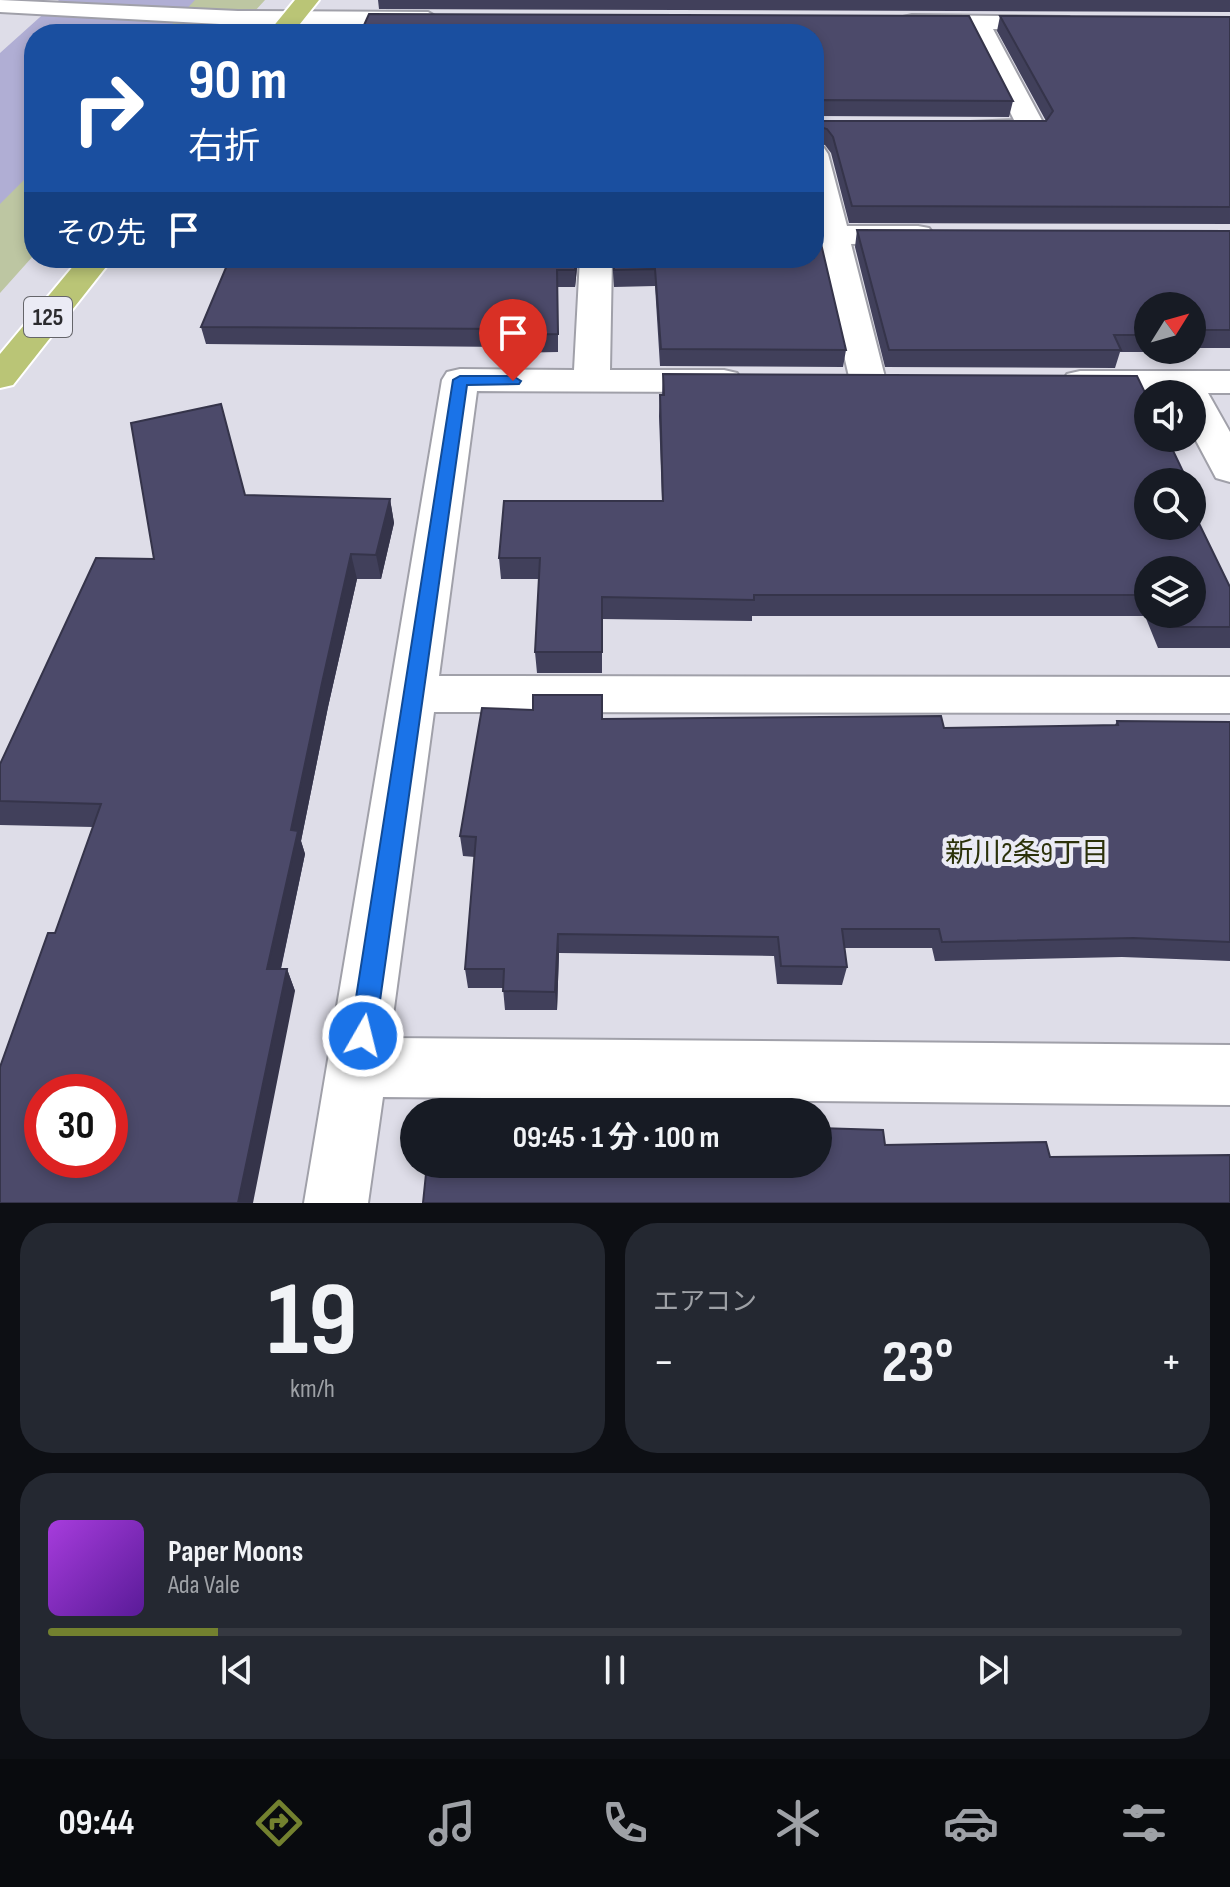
<!DOCTYPE html>
<html lang="ja">
<meta charset="utf-8">
<style>
:root{--surface:#171b24;--page:#242831;--text:#f1f3f6;--muted:#9ea1a6;--line:#363941;--accent:#73812f}
body{margin:0;font-family:"Sofia Sans Condensed","Noto Sans JP",sans-serif;background:var(--page);color:var(--text);height:100vh;display:flex;flex-direction:column;font-size:30px;white-space:nowrap}
*{box-sizing:border-box;margin:0}
p{font-size:26px;color:var(--muted)}
.icon{flex:none;width:44px;height:44px;fill:none;stroke:currentColor;stroke-width:2;stroke-linecap:round;stroke-linejoin:round}
.map{position:relative;height:1203px;overflow:hidden}
.details{display:flex;flex-direction:column;gap:20px;padding:20px;background:#0d0f14;flex:1}
.details>*{flex:none}
.banner{position:absolute;left:24px;top:24px;width:800px;height:244px;border-radius:32px;box-shadow:0 4px 12px #0003;background:#1a4fa0;color:#fff;overflow:hidden}
.needle{width:52px;rotate:53deg}
.fabs{position:absolute;left:1134px;top:292px;display:grid;gap:16px}
.fabs a{display:grid;place-items:center;width:72px;height:72px;border-radius:50%;background:var(--surface);box-shadow:0 4px 12px #0003;font-size:40px}
.speed{position:absolute;left:24px;top:1074px;display:flex;gap:16px;font-size:40px;font-weight:700;text-align:center}
.speed>*{display:grid;place-content:center;width:104px;height:104px;border-radius:50%;background:var(--surface);box-shadow:0 4px 12px #0003;line-height:1}
.speed .limit{border:12px solid #d22;background:#fff;color:#111}
.pin{position:absolute;display:grid;place-items:center;width:68px;height:68px;color:#fff;margin:-82px -34px;border-radius:50% 50% 50% 0;rotate:-45deg;box-shadow:0 0 8px #0007}
.pin .icon{rotate:45deg}
.me{position:absolute;width:88px;margin:-44px;rotate:8deg;stroke-linejoin:round;filter:drop-shadow(0 0 6px #0008)}
.turn{display:flex;align-items:center;gap:28px;height:168px;padding:0 32px;font-size:36px}
.turn .icon{width:104px;height:104px;stroke-width:2.5}
.turn b{display:block;font-size:56px;line-height:68px}
.then{display:flex;align-items:center;height:76px;padding:0 32px;background:#0003;gap:16px;font-size:30px}
.big{font-size:60px;font-weight:700;line-height:1.1}
.details .card{flex:1;display:flex;flex-direction:column;justify-content:center;gap:12px;min-width:0;padding:0 28px;border-radius:32px;background:var(--page)}
.details .dial{align-items:center;gap:0}
.dial b{font-size:104px;line-height:1}
.song{display:flex;align-items:center;gap:24px}
.cover{width:96px;height:96px;border-radius:12px;background:linear-gradient(135deg,hsl(280 70% 55%),hsl(270 70% 35%))}
.played{height:8px;border-radius:4px;background:linear-gradient(90deg,var(--accent) 15%,var(--line) 15%)}
.keys{display:flex;justify-content:space-around;direction:ltr}
.heat{display:flex;justify-content:space-between;align-items:center;font-size:44px;direction:ltr}
.details .tiles{flex:1;display:grid;gap:20px;grid-template-columns:1fr 1fr}
.card:last-child{grid-column:span 2}
.trip{position:absolute;left:400px;top:1098px;width:432px;height:80px;border-radius:40px;background:var(--surface);box-shadow:0 4px 12px #0003;font-weight:700;line-height:80px;text-align:center}
.tabs{display:flex;height:128px;justify-content:space-around;align-items:center;background:#090b0e;color:var(--muted)}
.tabs .icon{width:56px;height:56px}
.tabs .on{color:var(--accent)}
.tabs b{font-size:36px;color:var(--text)}
.map>svg:first-child{display:block}
.green{fill:#bdc6a2}
.water{fill:#b0aed4}
.lines{fill:none;stroke-linecap:round;stroke-linejoin:round}
.street-casing{stroke:#a0a0a9;stroke-width:4}
.primary-casing{stroke:#fff;stroke-width:4}
.street{fill:#fff;fill-rule:evenodd}
.primary{fill:#bac576;fill-rule:evenodd}
.wall{fill:#41405b;fill-rule:evenodd}
.shaded-wall{fill:#35344a}
.building{fill:#4c4a6a;stroke:#35344a;stroke-width:2;fill-rule:evenodd}
.route{fill:#1a73e8;stroke:#114b97;stroke-width:2}
.labels{text-anchor:middle;dominant-baseline:central;stroke-width:8;stroke-linejoin:round;paint-order:stroke}
.shield{fill:#ebebf5;stroke:#65656a;stroke-width:2}
.shield-label{font-size:24px;font-weight:bold;fill:#2c2b2f}
.neighbourhood-label{font-size:28px;fill:#2c320a;stroke:#ebebf5}
</style>
<div class="map">
<svg width="1230" height="1203" viewBox="0 0 1230 1203">
<rect width="100%" height="100%" fill="#dedde8"/>
<path class="green" d="M140,0H265L234,34H104Z
M34,101V255L0,293V133Z"/>
<path class="water" d="M59,0H195L163,34H34V170L0,204V53Z"/>
<g class="lines">
<defs>
<path id="street" d="M0,0L238,11L428,12L440,19L428,26L238,25L0,12Z
M912,15L1069,17L1072,22L1060,29H993L1046,128L1042,134H970L966,128L970,122L1014,120L969,29L903,27L900,22L903,17Z
M814,145L824,148L828,154L847,226H918L929,228L934,235L929,242L851,244L886,381L881,389L868,392L855,389L850,381L816,235Z
M580,258H612L610,370H724L737,373L742,381L737,389L724,392L477,391L439,676L1230,677V713L434,712L390,1038L1230,1045V1105L383,1097L368,1203H304L442,380L447,372L460,369L574,370Z
M1080,371H1230V393H1208L1230,432V482L1216,478L1192,433V394L1067,390L1062,382L1067,374Z"/>
<path id="primary" d="M295,0H319L292,34H267Z
M80,258H113L13,385L0,388V354Z"/>
</defs>
<use href="#street" class="street-casing"/>
<use href="#primary" class="primary-casing"/>
<use href="#street" class="street"/>
<use href="#primary" class="primary"/>
</g>
<path class="wall" d="M378,0H1230V12L379,9Z
M1000,16L1230,17V224L849,223L831,153L825,145L814,143V121H1046L997,31Z
M814,34L1013,101L1009,117L814,116Z
M815,218L846,350L843,367L660,366L655,286L614,287L612,258H814Z
M857,230L1230,231V348H1192V306H1148V350H1191L1190,352H1120L1115,368L885,367L855,247Z
M578,258L575,287H558V352L505,353V347L206,344L201,327Z
M663,374L1148,482L1192,526V490L1197,500L1192,510L1230,587V648H1158L1145,616H752V621L602,619V673H537L535,652L539,579H501L499,558L662,501L659,416L660,395H662ZM1148,570L1192,614H1148Z
M246,495L390,499L394,523L381,579H357L328,707L301,841L305,854L281,969H287L295,991L55,933L93,827L0,825V764Z
M602,719L944,728L1115,725L1117,721L1230,722V961L1122,957L935,961L932,948H844L847,967L842,985L777,984L774,956L559,953L557,1010H505L503,988H468L465,969L475,857L463,856L460,836Z"/>
<path class="shaded-wall" d="M817,126L815,142L814,143V128Z
M576,258H578L575,287V270Z
M390,499L394,523L381,579L376,555Z
M351,554L357,579L328,707L301,841L305,854L276,991L267,969L291,830L322,683Z
M558,934L559,953L557,1010L555,992Z
M287,969L295,991L253,1203H238Z"/>
<path class="building" d="M369,14L969,16L1013,101L816,100L814,119V34H360Z
M1000,16L1230,17V207L852,206L833,137L827,129L817,126L814,128V121H1046L1053,111Z
M814,174L815,218L846,350L661,349L655,269L614,270V258H814Z
M857,230L1230,231V330H1195L1197,335H1192V306H1148V335H1114L1121,350H889Z
M230,258H576L575,270H557L558,334L504,335L503,329L201,327Z
M663,374L1137,376L1148,399V438H1167L1188,482H1148V526H1192V509L1230,587V627H1168L1163,614H1192V570H1148V595H754V600L602,597V652H535L540,558H499L504,501H663L660,395H664Z
M221,404L245,495L390,499L376,555L351,554L322,683L291,830L298,831L267,969H287L238,1203H0V1067L48,933H55L101,804L0,801V764L96,558L154,559L131,423ZM42,1092H110V1160H42Z
M1192,490L1197,500H1192Z
M533,695H602V719L941,716L944,728L1118,725L1117,721L1230,722V942L1133,938L942,942L939,929H842L847,967L781,966L778,937L558,934L555,992L503,991L504,969H465L476,837L460,836L482,708L533,710Z
M818,1128L883,1130L885,1145L1046,1142L1050,1157L1230,1155V1203H423L427,1164H818Z"/>
<path class="route" d="M513,376L521,381L519,384L467,385L375,1036L371,1044L363,1047L354,1044L350,1036L453,380L460,376Z"/>
<g class="labels">
<rect class="shield" x="24" y="297" width="48" height="40" rx="6"/>
<g class="shield-label">
<text x="48" y="317">125</text>
</g>
<g class="neighbourhood-label">
<text x="1027" y="853">新川2条9丁目</text>
</g>
</g>
</svg>
<div class="fabs">
<a><svg class="needle" viewBox="-14 -14 28 28"><path d="M0-13l5 13h-10z" fill="#e53935"/><path d="M0 13l5-13h-10z" fill="#9ea1a6"/></svg></a>
<a><svg class="icon" aria-label="sound" viewBox="0 0 24 24"><path d="M4 9h4l5-4v14l-5-4H4zM17 9q2 3 0 6"/></svg></a>
<a><svg class="icon" aria-label="search" viewBox="0 0 24 24"><circle cx="10" cy="10" r="6"/><path d="M15 15l6 6"/></svg></a>
<a><svg class="icon" aria-label="layers" viewBox="0 0 24 24"><path d="M12 4l9 5-9 5-9-5zM3 14l9 5 9-5"/></svg></a>
</div>
<div class="speed"><div class="limit">30</div></div>
<div class="pin" style="left:513px;top:381px;background:#d93025"><svg class="icon" aria-label="arrive" viewBox="0 0 24 24"><path d="M6 21V4h12l-3 4 3 4H6"/></svg></div>
<svg class="me" style="left:363px;top:1036px" viewBox="-20 -20 40 40"><circle r="17" fill="#1a73e8" stroke="#fff" stroke-width="3"/><path d="M0-11L8 9 0 5-8 9z" fill="#fff"/></svg>
<div class="trip">09:45 · 1 分 · 100 m</div>
<div class="banner">
<div class="turn"><svg class="icon" aria-label="right" viewBox="0 0 24 24"><path d="M7 20v-9h11M14 6l5 5-5 5"/></svg><div><b>90 m</b>右折</div></div>
<div class="then">その先<svg class="icon" aria-label="arrive" viewBox="0 0 24 24"><path d="M6 21V4h12l-3 4 3 4H6"/></svg></div>
</div>
</div>
<section class="details">
<div class="tiles">
<div class="card dial"><b>19</b><p>km/h</p></div>
<div class="card"><p>エアコン</p>
<div class="heat"><a>−</a><b class="big">23°</b><a>+</a></div>
</div>
<div class="card">
<div class="song"><i class="cover"></i><div><b>Paper Moons</b><p>Ada Vale</p></div></div>
<div class="played"></div>
<div class="keys"><svg class="icon" aria-label="previous" viewBox="0 0 24 24"><path d="M18 5L8 12l10 7zM5 5v14"/></svg><svg class="icon" aria-label="pause" viewBox="0 0 24 24"><path d="M8 5v14M16 5v14"/></svg><svg class="icon" aria-label="next" viewBox="0 0 24 24"><path d="M6 5l10 7-10 7zM19 5v14"/></svg></div>
</div>
</div>
</section>
<nav class="tabs">
<b>09:44</b>
<svg class="icon on" aria-label="directions" viewBox="0 0 24 24"><path d="M12 3l9 9-9 9-9-9zM9 14v-3h6M13 9l2 2-2 2"/></svg>
<svg class="icon" aria-label="music" viewBox="0 0 24 24"><path d="M9 18V5l10-2v13"/><circle cx="6" cy="18" r="3"/><circle cx="16" cy="16" r="3"/></svg>
<svg class="icon" aria-label="phone" viewBox="0 0 24 24"><path d="M5 4h4l2 5-3 2q2 4 5 5l2-3 5 2v4C11 20 4 13 5 4z"/></svg>
<svg class="icon" aria-label="climate" viewBox="0 0 24 24"><path d="M12 3v18M4 7l16 10M4 17L20 7"/></svg>
<svg class="icon" aria-label="car" viewBox="0 0 24 24"><path d="M5 17H2v-5l4-1 3-4h7l3 4 3 1v5h-3M9 17h6M6 11h13"/><circle cx="7" cy="17" r="2"/><circle cx="17" cy="17" r="2"/></svg>
<svg class="icon" aria-label="filters" viewBox="0 0 24 24"><path d="M4 7h16M4 17h16"/><circle cx="9" cy="7" r="2"/><circle cx="15" cy="17" r="2"/></svg>
</nav>
